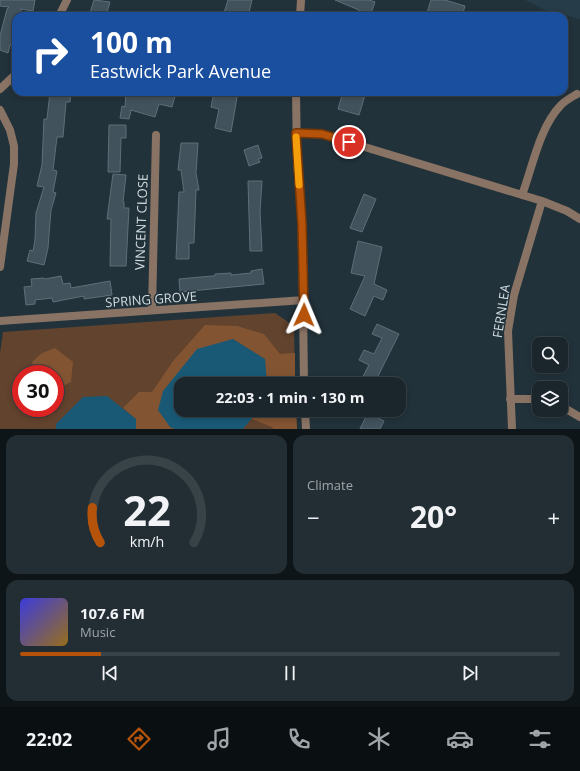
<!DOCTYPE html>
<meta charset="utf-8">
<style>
:root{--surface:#1a262c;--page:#232e34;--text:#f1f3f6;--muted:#9fa5a9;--line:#384348;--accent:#b45309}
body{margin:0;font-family:"Open Sans",sans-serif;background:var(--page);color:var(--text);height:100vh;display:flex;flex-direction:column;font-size:15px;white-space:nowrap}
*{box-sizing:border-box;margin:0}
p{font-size:13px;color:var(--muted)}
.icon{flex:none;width:22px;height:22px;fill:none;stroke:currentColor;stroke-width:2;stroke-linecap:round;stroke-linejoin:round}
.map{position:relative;height:429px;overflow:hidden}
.details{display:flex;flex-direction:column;gap:6px;padding:6px;background:#0e1518;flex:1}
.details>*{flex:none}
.top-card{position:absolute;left:12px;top:12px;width:556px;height:84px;border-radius:12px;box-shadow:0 2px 6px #0003,0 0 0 1px var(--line);background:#1a4fa0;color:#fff;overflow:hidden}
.tools{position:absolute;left:532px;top:337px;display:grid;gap:8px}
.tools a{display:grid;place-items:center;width:36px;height:36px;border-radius:8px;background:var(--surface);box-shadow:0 2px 6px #0003,0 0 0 1px var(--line);font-size:20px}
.speed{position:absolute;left:12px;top:365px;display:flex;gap:8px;font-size:20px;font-weight:700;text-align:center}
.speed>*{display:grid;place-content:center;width:52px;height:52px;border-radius:50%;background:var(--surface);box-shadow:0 2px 6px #0003,0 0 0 1px var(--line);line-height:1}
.speed .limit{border:6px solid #d22;background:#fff;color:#111}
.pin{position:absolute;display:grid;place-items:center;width:34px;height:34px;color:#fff;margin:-17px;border:2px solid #fff;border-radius:50%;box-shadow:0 1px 4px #0007}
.me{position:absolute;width:44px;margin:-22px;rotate:1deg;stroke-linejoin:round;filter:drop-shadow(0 0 3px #0008)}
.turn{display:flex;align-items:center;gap:14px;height:84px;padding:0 12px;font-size:18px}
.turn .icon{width:52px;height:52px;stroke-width:2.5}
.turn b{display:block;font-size:28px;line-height:34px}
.big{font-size:30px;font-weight:700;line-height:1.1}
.details .tile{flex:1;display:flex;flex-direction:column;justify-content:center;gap:6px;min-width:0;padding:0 14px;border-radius:12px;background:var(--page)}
.details .dial{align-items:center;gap:0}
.dial svg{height:104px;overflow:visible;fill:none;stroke:var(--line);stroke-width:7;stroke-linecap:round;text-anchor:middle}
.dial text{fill:var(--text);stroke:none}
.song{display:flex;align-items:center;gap:12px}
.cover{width:48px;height:48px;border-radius:6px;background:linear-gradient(135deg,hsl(240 70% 55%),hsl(40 70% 35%))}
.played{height:4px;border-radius:2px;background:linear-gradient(90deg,var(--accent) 15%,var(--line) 15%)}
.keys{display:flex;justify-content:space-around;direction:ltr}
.heat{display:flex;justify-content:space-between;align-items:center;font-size:22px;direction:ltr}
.details .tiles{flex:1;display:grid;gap:6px;grid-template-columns:1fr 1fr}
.tile:last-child{grid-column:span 2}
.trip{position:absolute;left:174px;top:377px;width:232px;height:40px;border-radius:12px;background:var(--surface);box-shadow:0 2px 6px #0003,0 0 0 1px var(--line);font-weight:700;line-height:40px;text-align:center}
.dock{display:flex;height:64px;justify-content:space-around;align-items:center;background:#0a0f12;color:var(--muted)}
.dock .icon{width:28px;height:28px}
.dock .selected{color:var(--accent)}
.dock b{font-size:18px;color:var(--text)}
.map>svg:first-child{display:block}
.built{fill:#263c49}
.green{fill:#62432d;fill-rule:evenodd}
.forest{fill:#825432}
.water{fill:#195976}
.building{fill:#42525c;stroke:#5e6f79}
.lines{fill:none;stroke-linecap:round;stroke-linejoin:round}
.minor{stroke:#897364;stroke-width:8}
.route-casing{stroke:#753606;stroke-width:10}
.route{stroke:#b45309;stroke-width:7}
.slow{stroke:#f59e0b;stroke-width:7}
.labels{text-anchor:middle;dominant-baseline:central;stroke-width:3;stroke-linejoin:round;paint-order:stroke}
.street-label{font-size:13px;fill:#d3dde2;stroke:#22323a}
</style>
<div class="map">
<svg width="580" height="429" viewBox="0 0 580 429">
<rect width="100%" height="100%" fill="#22323a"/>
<path class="built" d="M525,0H580V19L547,11Z"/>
<path class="green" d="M275,313L294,326L295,384H181V410H296L297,429H0V353L3,332ZM21,374H55V408H21Z"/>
<path class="forest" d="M205,325L237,326L264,334L280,354L295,353V384H267L265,359L233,339L163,391L170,427L175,429H136V419L123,408L139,392H152L173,361Z
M55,348L73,362L71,382L55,390V374H35L32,362L42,353Z
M259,410H296L297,429H273L272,427L252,419Z"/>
<path class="water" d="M233,339L265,359L267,384H181V410H259L243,429H175L170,427L158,410L163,391L197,349Z
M107,396L136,419V429H56V424L83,397Z"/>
<path class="building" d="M0,0H35L33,11L21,9L20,16H16V33L13,45H10L8,53L0,50V36L7,9L9,7L0,6Z
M94,0L110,2L106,16H89Z
M228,0H252L248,16H223Z
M335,0H369L375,2L370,16H357L359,10Z
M431,0H445L465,6L462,16H426Z
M50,92H71L70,102H66L63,137H57L53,170L57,171L53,192L56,193L51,210L48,248L44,265L27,261L30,250L33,251L35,240L36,213L44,187L37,186L42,165L44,119H47Z
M126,92H163L175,96L172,107L159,104L155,117L131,110L129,119L120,118L122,106L125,107Z
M214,92H238L231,132L215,128L219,109L211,107Z
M343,92H366L359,115L338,109Z
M109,125H126V138H121L120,172H108Z
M181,143H198L196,173L199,190H196L194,243H189V259H176L179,192H184L181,170H178Z
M258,145L262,158L258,159L260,162L249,166L244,150Z
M113,174L126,175L123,202H124V208H129L126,266H110L111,219H107Z
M248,181H262L260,211L262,251H250Z
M364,194L376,199L362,232L350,228Z
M358,241L382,247L374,284L387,290L383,300L374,296L365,316L350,309L365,276L351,273Z
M262,269L264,284L180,292L179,279L212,276H215V274L231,273V275L251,273V271Z
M61,276L63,284L70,283L71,288L110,281L112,295L84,299V296L53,302L52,298L35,300V304L26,305L24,287L32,286L31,279L44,278L45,279Z
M377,324L399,334L374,384H359L369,365L359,360L364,350L374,354L382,338L372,334Z
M369,410H382L378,418L384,421L380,429H360Z"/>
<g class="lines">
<path class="minor" d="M59,16L67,0
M300,16L301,0
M0,89L16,74
M296,92L297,161L302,224L304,384
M0,110L10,130L14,146V164L0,267
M296,133L322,134L542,201L567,211L580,219
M522,195C533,166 539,128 561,105C566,100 572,97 577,94
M152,310L156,135
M0,321L304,300
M510,399H539
M561,406L580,417
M305,410L306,429
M512,429L508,331L514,295L542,201"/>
</g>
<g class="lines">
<defs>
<path id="route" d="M304,315L302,224L296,133L322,134L349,142"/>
</defs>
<use href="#route" class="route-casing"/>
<use href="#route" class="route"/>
<path class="slow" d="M296,137L299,185"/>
</g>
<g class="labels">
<g class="street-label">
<text transform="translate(141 222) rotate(-88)">VINCENT CLOSE</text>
<text transform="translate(151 299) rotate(-4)">SPRING GROVE</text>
<text transform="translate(501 311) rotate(-81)">FERNLEA</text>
</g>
</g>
</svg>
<div class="tools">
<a><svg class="icon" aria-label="search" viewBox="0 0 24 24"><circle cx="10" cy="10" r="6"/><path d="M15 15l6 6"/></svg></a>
<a><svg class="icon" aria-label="layers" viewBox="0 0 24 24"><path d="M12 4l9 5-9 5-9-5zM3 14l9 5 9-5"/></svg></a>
</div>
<div class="speed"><div class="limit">30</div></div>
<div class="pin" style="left:349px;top:142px;background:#d93025"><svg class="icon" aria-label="arrive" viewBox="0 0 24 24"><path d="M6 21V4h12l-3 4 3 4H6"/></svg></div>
<svg class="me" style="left:304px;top:315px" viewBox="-20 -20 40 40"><path d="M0-17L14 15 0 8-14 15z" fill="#b45309" stroke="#fff" stroke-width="4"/></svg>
<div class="trip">22:03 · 1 min · 130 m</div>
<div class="top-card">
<div class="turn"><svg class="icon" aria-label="right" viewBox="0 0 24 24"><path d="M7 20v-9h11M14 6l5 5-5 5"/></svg><div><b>100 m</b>Eastwick Park Avenue</div></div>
</div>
</div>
<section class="details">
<div class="tiles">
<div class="tile dial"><svg viewBox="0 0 100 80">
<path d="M14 69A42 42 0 1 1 86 69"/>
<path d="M14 69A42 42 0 0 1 8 42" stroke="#b45309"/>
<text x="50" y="56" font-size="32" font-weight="700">22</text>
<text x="50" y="72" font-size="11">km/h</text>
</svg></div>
<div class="tile"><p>Climate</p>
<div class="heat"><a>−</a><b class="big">20°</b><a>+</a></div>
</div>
<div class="tile">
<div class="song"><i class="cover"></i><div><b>107.6 FM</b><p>Music</p></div></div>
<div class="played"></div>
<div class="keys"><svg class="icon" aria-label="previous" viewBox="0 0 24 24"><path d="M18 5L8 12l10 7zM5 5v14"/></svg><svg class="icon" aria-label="pause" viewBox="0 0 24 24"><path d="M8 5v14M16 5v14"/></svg><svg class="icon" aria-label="next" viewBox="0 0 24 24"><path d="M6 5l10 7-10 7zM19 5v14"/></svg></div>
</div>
</div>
</section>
<nav class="dock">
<b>22:02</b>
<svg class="icon selected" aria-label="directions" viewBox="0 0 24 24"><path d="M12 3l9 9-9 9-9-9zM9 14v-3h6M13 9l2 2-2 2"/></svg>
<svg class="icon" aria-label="music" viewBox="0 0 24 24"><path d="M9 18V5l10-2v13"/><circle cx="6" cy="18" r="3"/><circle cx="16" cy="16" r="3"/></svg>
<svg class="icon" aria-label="phone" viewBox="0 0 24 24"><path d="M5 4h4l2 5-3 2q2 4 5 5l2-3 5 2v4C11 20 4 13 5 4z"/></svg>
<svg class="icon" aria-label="climate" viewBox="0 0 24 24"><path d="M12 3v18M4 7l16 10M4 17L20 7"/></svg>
<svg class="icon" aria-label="car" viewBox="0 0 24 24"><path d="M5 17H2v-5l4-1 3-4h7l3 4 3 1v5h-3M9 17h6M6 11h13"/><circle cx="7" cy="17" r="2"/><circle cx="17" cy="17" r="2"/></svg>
<svg class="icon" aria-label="filters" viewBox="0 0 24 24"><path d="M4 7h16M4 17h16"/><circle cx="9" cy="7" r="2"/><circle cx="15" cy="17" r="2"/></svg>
</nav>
